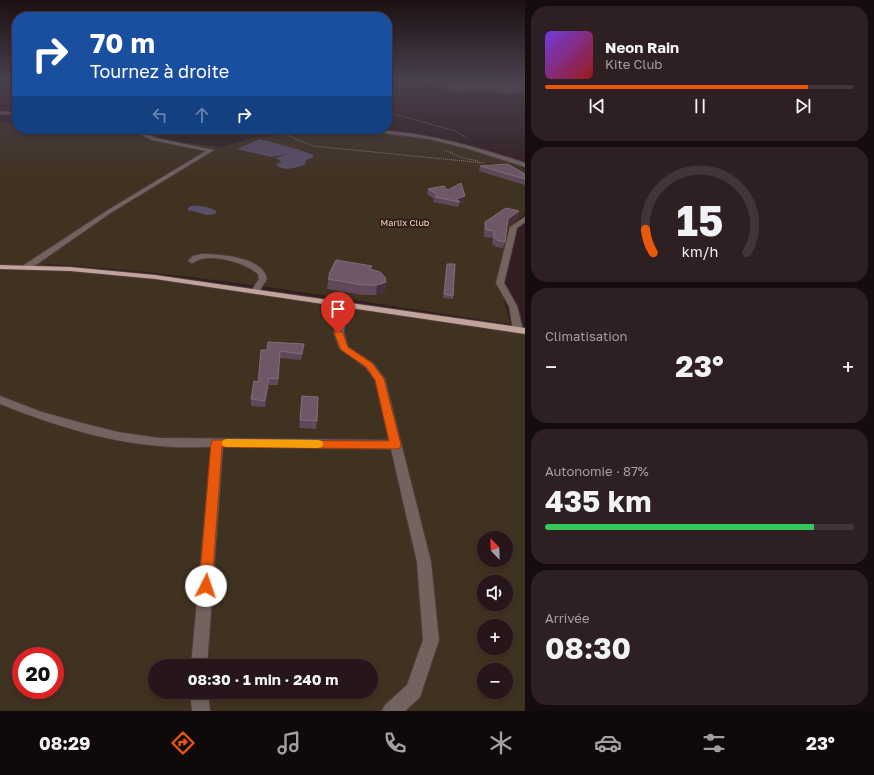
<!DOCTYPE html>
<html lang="fr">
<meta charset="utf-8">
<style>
:root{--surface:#261619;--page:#2e1f22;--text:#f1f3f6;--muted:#a49fa2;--line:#423538;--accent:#ea580c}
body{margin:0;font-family:"Golos Text",sans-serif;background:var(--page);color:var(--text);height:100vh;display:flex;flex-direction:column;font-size:15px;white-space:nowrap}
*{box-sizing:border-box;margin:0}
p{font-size:13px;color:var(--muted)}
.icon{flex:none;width:22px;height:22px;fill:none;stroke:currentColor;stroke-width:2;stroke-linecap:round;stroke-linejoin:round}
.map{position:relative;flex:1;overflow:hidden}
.side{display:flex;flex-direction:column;gap:6px;padding:6px;background:#150c0e;width:349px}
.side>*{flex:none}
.banner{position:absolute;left:12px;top:12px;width:380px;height:122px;border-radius:16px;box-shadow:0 2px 6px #0003,0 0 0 1px var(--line);background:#1a4fa0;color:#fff;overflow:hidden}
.needle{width:26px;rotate:337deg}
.fabs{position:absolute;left:477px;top:531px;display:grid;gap:8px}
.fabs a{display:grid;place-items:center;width:36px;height:36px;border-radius:50%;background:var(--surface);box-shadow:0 2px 6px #0003,0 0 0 1px var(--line);font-size:20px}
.speed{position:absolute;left:12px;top:647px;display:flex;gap:8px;font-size:20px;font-weight:700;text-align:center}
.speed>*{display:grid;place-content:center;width:52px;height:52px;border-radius:50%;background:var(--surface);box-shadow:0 2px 6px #0003,0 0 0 1px var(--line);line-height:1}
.speed .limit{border:6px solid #d22;background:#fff;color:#111}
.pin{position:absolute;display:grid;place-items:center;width:34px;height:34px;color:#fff;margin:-41px -17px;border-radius:50% 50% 50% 0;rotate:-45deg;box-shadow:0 0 4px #0007}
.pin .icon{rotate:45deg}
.me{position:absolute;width:44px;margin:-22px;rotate:4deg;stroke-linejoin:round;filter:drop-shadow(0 0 3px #0008)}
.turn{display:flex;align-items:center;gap:14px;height:84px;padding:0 12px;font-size:18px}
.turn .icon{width:52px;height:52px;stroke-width:2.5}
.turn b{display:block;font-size:28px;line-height:34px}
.lanes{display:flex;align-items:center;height:38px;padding:0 12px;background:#0003;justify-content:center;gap:20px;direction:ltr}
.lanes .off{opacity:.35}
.big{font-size:30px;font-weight:700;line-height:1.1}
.side .widget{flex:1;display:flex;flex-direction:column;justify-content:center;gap:6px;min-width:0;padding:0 14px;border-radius:16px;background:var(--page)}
.side .dial{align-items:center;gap:0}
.dial svg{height:104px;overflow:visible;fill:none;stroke:var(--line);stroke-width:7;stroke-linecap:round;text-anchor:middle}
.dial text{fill:var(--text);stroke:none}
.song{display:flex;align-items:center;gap:12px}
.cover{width:48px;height:48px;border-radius:6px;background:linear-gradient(135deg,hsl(260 70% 55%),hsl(0 70% 35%))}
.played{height:4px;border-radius:2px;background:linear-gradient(90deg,var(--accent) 85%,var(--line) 85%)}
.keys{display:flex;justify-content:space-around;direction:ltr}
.heat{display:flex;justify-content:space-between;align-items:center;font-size:22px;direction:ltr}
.charge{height:6px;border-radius:3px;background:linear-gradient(90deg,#34c759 87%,var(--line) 0)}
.trip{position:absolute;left:148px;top:659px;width:230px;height:40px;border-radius:20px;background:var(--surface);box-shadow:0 2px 6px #0003,0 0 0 1px var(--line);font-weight:700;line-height:40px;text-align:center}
.tab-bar{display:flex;height:64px;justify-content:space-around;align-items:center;background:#0f090a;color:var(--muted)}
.tab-bar .icon{width:28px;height:28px}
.tab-bar .current{color:var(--accent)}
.tab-bar b{font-size:18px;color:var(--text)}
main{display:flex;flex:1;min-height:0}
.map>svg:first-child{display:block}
.green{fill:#403221;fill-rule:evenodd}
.water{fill:#5a4f69}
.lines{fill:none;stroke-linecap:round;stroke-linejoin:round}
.minor-casing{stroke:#4f3b3f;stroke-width:2}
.major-casing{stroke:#4f3b3f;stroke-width:2}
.path{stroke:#948386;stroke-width:1;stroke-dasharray:1 1;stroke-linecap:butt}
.minor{fill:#72635f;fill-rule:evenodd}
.major{fill:#c1a399;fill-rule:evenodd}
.wall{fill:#5f4859}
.shaded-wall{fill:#47303d}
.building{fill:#6e5867;stroke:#816c79}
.route{fill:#ea580c;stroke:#983908}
.slow{fill:#f59e0b}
.labels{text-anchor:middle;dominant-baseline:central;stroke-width:4;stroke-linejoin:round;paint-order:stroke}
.far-park-label{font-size:9px;fill:#fdd6a7;stroke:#321d21}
</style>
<main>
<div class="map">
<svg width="525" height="711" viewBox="0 0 525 711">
<rect width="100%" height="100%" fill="#321d21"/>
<path class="green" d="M0,122L17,123V129H120L137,130L150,133L164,140L222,147L257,137L272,136L281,129H340L421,138L470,149L508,161L525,169V214L512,225L498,275L510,324C356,301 202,273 47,264L42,268L155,277L525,331V711H0ZM484,538H506V560H484ZM484,582H506V604H484ZM484,626H506V648H484ZM21,656H55V690H21ZM155,666H371V692H155ZM484,670H506V692H484Z"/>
<path class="water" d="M260,139L297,149L313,155L314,157L306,160L305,165C296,167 283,173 276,164L282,162L276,158L287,154L271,157L237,149Z
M191,206C198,205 212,207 217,212L215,214L207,215L188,210V208Z"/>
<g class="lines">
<defs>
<path id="minor" d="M513,80H525V82Z
M0,112H17V114H0Z
M122,129L142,131L155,138L214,150L112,212L30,269H24V265L108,210L206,151L152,140L140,134Z
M352,129C408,129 460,142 513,159L525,163V167L469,149L429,139Z
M525,217V222L517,228L504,283L517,306L523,330L518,333L513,330L509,306L496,283L510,227Z
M202,254C220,254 263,257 267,279L258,293H252L251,291L259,279L258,274C245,263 218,255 201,259C197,260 195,262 192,263L188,261L193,256Z
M343,301L347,304L344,333L348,347L373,363L385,379L431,562L439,640L420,697L405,711H382L385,705L407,685L423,640L417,562L391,449L223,447L207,666H191L211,447C193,447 176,448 159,446C105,442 50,424 0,404V396L42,412L78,422L118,432L159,438L389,440L375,380L365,367L339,348L334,333L339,304Z
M190,692H208L210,711H192Z"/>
<path id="major" d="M0,265L70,267L155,275L525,328V334L155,279L70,271L0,269Z"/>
</defs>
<use href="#minor" class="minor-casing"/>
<use href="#major" class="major-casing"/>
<path class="path" d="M387,112L455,131L467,138
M286,129L282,133L313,146L484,163
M445,150L460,157L478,161"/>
<use href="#minor" class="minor"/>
<use href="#major" class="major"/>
</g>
<path class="wall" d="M408,80H519L508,95L490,91L455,93L439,86L437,87Z
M480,166L525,174V185L479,171Z
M428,189L448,190L464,202L459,203L458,207L433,202L434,199L427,194Z
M519,211L517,218L507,225L505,242L503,248L495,247V245H492L493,238L484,237V229L485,222Z
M447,264L453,296V299L443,298Z
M371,269L386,282L385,292L376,295H362L327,289L329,274Z
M267,350H303L301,360L280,358L278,385H269L265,407L251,406V399L258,382Z
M302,396L317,421L316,429L299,428Z"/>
<path class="shaded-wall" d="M491,88L490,91L455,93V90Z
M525,91V93L508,95L509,92Z
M465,196L464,202L459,203L460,202L456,199Z
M519,211L517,218L506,226L508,219Z
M386,282L385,292L376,295L377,285Z
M269,378V385L265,407V401Z"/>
<path class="building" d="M419,80H519L525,81V91L509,92L491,88L455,90L439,83L437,84Z
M508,164L525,174V179L480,166Z
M461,183L465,196L456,199L460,202L435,197L438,195L428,189L444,186L448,190Z
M506,208L519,211L508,219L505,242L497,240V239L494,238V231L486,230L485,222Z
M336,260L372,266L370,269L380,272L385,277L386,282L377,285H363L328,279L330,274H329Z
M447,264H455L453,296L444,294Z
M268,342L304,344L302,354L280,351L278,379L269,378L265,401L251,399L254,381L258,382L261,350H267Z
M302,396L318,397L317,421L300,420Z"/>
<linearGradient id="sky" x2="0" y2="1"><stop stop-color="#1c1012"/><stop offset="0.45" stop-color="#49404e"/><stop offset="1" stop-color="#49404e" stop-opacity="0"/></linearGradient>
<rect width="525" height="179" fill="url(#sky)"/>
<path class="route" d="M338,330L343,333L348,347L372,363L384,379L401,445L400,448L396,449L222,447L212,586L210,591L206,593L201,591L199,586L211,443L213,440L389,441L375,380L366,367L341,350L334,333Z"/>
<path class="slow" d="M227,439L318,440L322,441L323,444L322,447L318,448L227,447L223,446L222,443L223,440Z"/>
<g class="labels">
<g class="far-park-label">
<text x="405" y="222">Marlix Club</text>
</g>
</g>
</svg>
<div class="fabs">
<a><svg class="needle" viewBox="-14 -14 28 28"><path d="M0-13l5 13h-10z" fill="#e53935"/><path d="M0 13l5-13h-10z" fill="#a49fa2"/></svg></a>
<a><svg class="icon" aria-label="sound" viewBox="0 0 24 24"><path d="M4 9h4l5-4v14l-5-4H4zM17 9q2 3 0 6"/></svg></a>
<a>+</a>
<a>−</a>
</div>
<div class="speed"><div class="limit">20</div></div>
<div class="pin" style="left:338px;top:333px;background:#d93025"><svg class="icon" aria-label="arrive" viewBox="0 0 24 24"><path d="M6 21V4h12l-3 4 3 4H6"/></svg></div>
<svg class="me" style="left:206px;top:586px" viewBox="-20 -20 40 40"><circle r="19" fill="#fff"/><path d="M0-13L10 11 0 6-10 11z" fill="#ea580c"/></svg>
<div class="trip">08:30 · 1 min · 240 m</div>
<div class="banner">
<div class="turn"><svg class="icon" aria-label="right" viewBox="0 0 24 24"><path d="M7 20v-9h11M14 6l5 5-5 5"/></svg><div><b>70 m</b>Tournez à droite</div></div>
<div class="lanes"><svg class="icon off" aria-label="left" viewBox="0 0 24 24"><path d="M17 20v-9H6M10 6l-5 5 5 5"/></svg><svg class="icon off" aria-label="ahead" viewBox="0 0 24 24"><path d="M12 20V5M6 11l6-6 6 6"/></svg><svg class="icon" aria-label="right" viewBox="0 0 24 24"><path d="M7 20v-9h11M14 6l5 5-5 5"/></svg></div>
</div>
</div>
<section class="side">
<div class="widget">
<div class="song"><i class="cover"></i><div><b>Neon Rain</b><p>Kite Club</p></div></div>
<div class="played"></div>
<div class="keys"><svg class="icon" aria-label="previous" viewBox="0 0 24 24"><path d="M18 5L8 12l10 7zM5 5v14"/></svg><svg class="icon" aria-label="pause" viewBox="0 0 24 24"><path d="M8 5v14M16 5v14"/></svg><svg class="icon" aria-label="next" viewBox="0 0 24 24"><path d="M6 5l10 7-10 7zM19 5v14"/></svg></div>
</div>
<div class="widget dial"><svg viewBox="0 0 100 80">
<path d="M14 69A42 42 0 1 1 86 69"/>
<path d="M14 69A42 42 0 0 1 8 51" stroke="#ea580c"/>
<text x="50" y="56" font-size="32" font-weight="700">15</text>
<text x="50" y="72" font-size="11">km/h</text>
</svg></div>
<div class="widget"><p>Climatisation</p>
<div class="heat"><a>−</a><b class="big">23°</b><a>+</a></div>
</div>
<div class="widget"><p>Autonomie · 87%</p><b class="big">435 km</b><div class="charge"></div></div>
<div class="widget"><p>Arrivée</p><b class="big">08:30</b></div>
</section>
</main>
<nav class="tab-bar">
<b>08:29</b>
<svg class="icon current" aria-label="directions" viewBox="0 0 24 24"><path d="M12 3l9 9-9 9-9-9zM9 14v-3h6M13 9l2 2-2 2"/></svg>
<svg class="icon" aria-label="music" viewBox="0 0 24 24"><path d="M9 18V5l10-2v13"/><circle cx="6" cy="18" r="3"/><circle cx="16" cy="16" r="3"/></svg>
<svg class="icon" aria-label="phone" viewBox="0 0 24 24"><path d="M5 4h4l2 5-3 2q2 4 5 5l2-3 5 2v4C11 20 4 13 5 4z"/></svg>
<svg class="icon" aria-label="climate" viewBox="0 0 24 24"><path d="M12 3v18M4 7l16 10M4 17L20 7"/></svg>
<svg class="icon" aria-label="car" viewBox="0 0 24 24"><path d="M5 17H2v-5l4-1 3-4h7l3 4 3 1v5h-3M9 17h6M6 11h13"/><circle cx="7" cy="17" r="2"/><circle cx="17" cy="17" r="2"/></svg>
<svg class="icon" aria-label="filters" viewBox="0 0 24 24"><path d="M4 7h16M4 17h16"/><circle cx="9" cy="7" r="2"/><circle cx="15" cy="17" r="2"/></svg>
<b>23°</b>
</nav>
